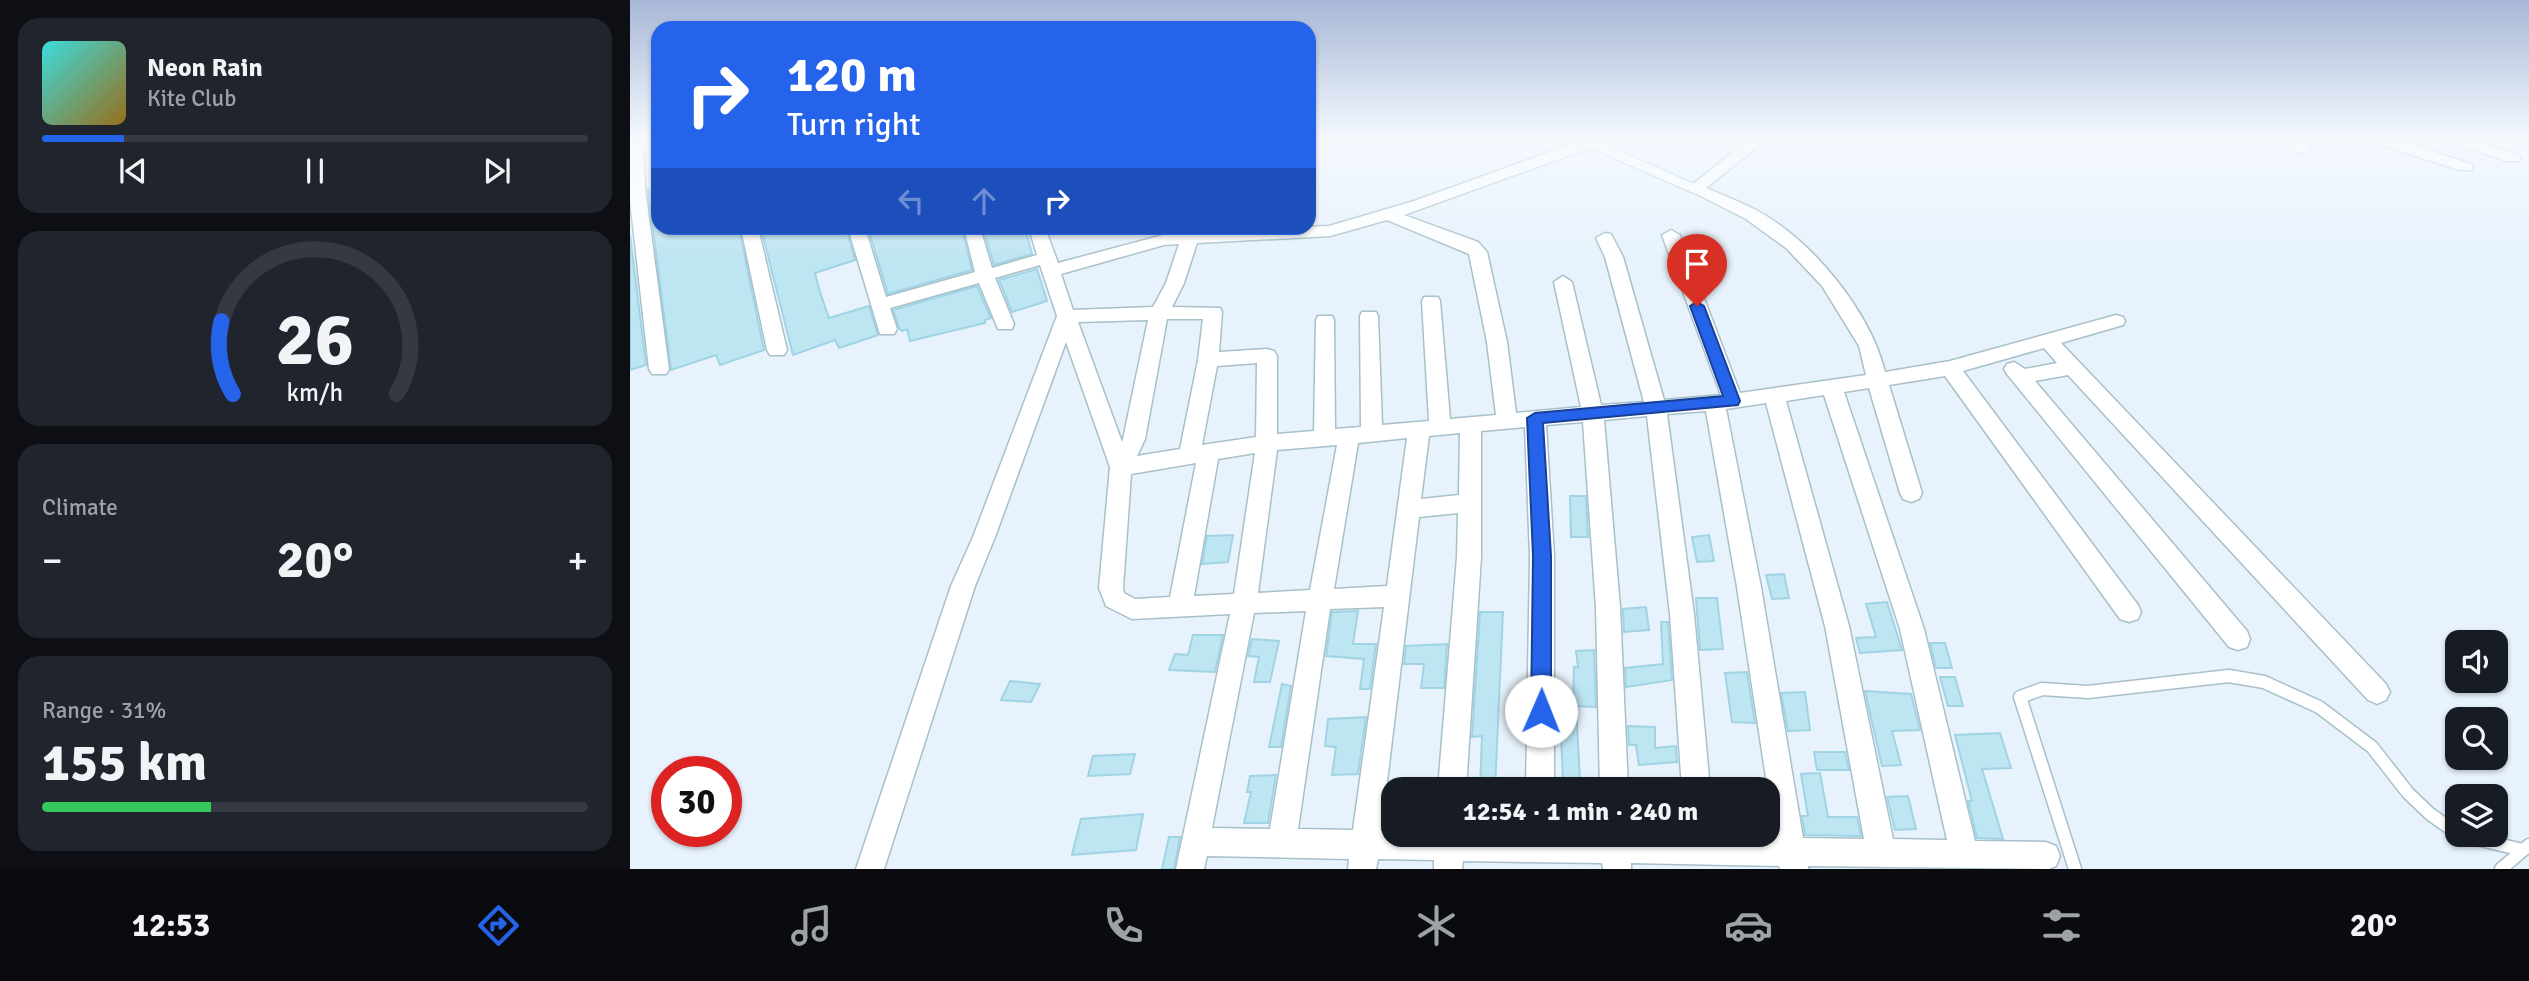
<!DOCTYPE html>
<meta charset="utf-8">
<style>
:root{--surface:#171b24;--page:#20242c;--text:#f1f3f6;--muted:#9ea1a6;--line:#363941;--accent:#2563eb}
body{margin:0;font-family:Signika,sans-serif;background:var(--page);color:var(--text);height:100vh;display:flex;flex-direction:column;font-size:26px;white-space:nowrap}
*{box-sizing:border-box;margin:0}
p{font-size:23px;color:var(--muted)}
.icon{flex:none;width:38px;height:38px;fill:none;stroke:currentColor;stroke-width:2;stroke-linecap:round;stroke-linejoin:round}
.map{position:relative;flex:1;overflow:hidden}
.sheet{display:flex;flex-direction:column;gap:18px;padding:18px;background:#0d0f14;width:630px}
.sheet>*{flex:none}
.hud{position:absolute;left:21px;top:21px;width:665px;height:214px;border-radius:21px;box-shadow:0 2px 5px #0004;background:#2563eb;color:#fff;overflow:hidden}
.tools{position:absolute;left:1815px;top:630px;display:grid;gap:14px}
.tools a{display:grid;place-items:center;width:63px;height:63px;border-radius:14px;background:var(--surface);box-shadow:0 2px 5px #0004;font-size:35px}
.speed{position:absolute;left:21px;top:756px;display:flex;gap:14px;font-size:35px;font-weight:700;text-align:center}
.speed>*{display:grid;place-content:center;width:91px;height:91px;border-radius:50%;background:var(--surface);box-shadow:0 2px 5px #0004;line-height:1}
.speed .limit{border:10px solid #d22;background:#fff;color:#111}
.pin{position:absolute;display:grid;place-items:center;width:60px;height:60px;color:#fff;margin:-72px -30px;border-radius:50% 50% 50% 0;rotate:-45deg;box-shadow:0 0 7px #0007}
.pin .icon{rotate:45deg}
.me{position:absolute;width:77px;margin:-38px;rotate:1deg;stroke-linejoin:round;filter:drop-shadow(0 0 5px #0008)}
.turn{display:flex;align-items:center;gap:24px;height:147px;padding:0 21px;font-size:32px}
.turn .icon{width:91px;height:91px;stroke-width:2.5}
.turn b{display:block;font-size:49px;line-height:60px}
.lanes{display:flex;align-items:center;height:66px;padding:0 21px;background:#0003;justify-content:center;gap:35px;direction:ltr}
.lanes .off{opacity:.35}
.big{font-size:52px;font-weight:700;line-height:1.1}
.sheet .tile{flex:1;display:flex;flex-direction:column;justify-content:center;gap:10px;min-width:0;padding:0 24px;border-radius:21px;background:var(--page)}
.sheet .dial{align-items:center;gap:0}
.dial svg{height:182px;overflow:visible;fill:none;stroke:var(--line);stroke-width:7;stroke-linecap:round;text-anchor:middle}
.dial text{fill:var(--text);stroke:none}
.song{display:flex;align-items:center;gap:21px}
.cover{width:84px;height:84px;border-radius:10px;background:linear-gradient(135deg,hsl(180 70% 55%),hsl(40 70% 35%))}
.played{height:7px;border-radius:4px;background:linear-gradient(90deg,var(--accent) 15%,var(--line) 15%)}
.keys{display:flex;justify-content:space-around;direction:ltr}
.heat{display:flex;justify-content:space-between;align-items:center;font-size:38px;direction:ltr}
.charge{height:10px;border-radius:5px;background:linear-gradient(90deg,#34c759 31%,var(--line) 0)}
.trip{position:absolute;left:751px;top:777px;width:399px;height:70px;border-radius:21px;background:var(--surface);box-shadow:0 2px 5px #0004;font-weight:700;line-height:70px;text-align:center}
.dock{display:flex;height:112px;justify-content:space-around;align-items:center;background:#090b0e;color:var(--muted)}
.dock .icon{width:49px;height:49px}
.dock .current{color:var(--accent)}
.dock b{font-size:32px;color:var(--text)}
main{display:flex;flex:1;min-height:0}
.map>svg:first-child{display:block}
.building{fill:#bee5f2;stroke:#9fd4e4;stroke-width:2}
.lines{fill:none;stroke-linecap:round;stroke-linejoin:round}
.lane-far1-casing{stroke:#a7c0c9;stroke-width:11}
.lane-casing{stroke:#a7c0c9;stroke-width:15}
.street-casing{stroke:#a7c0c9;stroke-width:3}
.lane-far1{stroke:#fff;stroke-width:9}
.lane{stroke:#fff;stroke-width:12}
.street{fill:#fff;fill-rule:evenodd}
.route{fill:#2563eb;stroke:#184099;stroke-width:2}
</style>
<main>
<section class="sheet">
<div class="tile">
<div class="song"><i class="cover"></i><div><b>Neon Rain</b><p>Kite Club</p></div></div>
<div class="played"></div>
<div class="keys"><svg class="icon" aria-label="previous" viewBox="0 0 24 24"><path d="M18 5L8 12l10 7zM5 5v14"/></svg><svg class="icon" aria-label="pause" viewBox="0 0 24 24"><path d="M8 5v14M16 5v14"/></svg><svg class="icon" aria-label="next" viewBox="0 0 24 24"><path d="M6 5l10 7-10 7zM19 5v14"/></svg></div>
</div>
<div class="tile dial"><svg viewBox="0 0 100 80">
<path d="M14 69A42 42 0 1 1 86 69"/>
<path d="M14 69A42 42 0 0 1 9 37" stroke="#2563eb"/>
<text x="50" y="56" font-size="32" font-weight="700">26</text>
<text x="50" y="72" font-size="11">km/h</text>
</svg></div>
<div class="tile"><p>Climate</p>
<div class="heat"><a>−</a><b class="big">20°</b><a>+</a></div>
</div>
<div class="tile"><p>Range · 31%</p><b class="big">155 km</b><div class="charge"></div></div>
</section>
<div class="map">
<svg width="1899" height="869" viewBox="0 0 1899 869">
<rect width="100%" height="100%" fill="#e7f2fc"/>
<path class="building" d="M28,188V228H109L134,350L90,365L86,355L41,370L18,190Z
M131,228H216L225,260L185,273L190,292L199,318L239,306L248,335L209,348L205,340L163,355Z
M238,228H332L342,270L258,294Z
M353,228H395L402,254L364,265Z
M0,235L16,365L0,370Z
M407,269L417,301L382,312L369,280Z
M347,286L361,318L355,320V323L280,341L277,329L272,331L269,328L263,310Z
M940,496H956L958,537H941Z
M603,535L598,562L572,564L577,536Z
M1079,535L1084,561L1067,562L1062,537Z
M1154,574L1159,598L1142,599L1136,575Z
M1066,598H1087L1093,649L1070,650Z
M1257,602L1272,650L1230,653L1226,638L1246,637L1236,604Z
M1016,607L1019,630L994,632L993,609Z
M728,611L723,644H746L740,689H730L734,659L696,656L702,612Z
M850,612H873L865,789H850L852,736L842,737Z
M1031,622H1038L1042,680L996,687L995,668L1033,664Z
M563,635H593L585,672L539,670L545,654L558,655Z
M622,639L649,641L640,682H624L629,657L618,656Z
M1300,643H1315L1322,668H1306Z
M817,644L814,688H791L794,664H774L776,646Z
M964,650L966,707L946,706L950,780H933L931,738H927V705L943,704L944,667H948L946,651Z
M1117,672L1125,723L1102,722L1095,673Z
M1310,677H1325L1333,706H1318Z
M380,681L410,684L401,702L371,700Z
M652,684L661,686L651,747H639Z
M1235,691L1281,694L1290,730L1262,731L1271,765L1252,766Z
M1175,692L1180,730L1158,731L1151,693Z
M736,717L728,774L702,775L706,747L695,746L698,719Z
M998,726L1025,727V748L1046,746L1047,762L1009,765L1006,745H999Z
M1370,733L1381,768L1352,769L1373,839L1347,838L1338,801H1342L1325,735Z
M1184,752H1215L1219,770H1187Z
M505,754L500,774L458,776L463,756Z
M1190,773L1198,817H1227L1231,836L1175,835L1172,816H1178L1171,774Z
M646,775L638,823H614L621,792H617L620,776Z
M1278,796L1286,829L1265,830L1257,797Z
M513,814L506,850L442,855L451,819Z
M539,837H550L544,869H532Z"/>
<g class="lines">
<defs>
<path id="lane-far1" d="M951,139L1065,189"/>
<path id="lane" d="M1829,835L1893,850
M1445,869L1390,697L1412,689L1458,692L1599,676L1634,682L1689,707L1742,747L1778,793L1800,814L1827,833
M1871,869L1899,845"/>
<path id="street" d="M0,139H13L15,188L39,369L36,374H22L19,369L0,199Z
M962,139L967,143L965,146L774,215L848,242L857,252L877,342L886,413L951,407L924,282L933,276L942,282L971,405L1014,402L975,257L966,238L975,233L981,234L993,257L1034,400L1091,395L1032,235L1041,230L1050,235L1110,393L1236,375L1229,346L1192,286L1156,248L1116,219L1057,189L1119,139H1137L1076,188C1093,195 1110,202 1126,210C1182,240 1240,311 1255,372L1320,361L1486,315L1493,317L1495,321L1493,325L1431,343L1756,684L1760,692L1756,700L1747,704L1738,700L1438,375L1405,381L1617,631L1620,639L1617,647L1608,650L1599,647L1377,374L1374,369L1377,364L1384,362L1395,369L1427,363L1414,348L1333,371L1508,605L1511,612L1508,619L1499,622L1490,619L1315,376L1259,385L1292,493L1289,499L1281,502L1273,499L1270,493L1239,388L1214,392L1294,629L1345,841L1416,842L1426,846L1430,856L1426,866L1419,869L1178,866V869H1150L1149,866L1001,863V869H973L972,863L833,861L832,869H804V860L748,859L746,869H718L719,859L577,856L574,869H546L600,614L502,619L476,606L469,588L480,467L436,342L365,537L345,586L254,869H226L321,586L343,537L427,316L410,265L365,278L384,324L382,329H368L349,283L260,308L267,329L264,334H250L218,228H235L256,297L345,272L334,228H350L362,268L407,255L399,228H415L428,263L533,235L582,231L581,228H597L599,230L699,226L784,201L953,140ZM757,220L839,254L857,342L866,415L820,419L810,301L808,297H794L792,301L799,421L752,425L748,316L746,312H732L730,316L731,427L705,429L704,320L702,316H688L686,320L684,431L647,434V356L644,351L637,349L589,352L592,312L590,308L542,307L554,283L567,243L700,236ZM549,244L536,283L523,307L443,310L431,274L534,245ZM537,319H573L568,360L550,449L507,456L515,439ZM518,320L493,439L492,442L448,322ZM627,363L626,437L572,445L587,366ZM1194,395L1270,629L1317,840L1263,839L1219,626L1156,401ZM1136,403L1195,626L1234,839L1173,838L1131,587L1096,409ZM1076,411L1107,587L1145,837L763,835V831H751L789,517L828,513L827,557L808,789H836L851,557V431L895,427L900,556L896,789H924V556L916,425L953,422L966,607L970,789H998L990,607L974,420L1017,416L1040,614L1052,789H1080L1064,614L1037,414ZM830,433L829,495L791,499L799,436ZM777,438L757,586L704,589L728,443ZM707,445L680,590L628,593L647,450ZM625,453L604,594L564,596L588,459ZM566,463L540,597L505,599L494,593L493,588L501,474ZM754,607L723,830L668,829L700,609ZM676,611L640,829L582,828L624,613Z
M1670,139H1686L1677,152L1671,154L1663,149Z
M1740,139H1764L1841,164L1843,167L1841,170H1829L1742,142Z
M1816,139H1840L1889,155L1891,158L1889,161H1877L1818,142Z
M111,228H128L157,350L154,355H140L137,350Z"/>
</defs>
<use href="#lane-far1" class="lane-far1-casing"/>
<use href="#lane" class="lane-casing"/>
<use href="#street" class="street-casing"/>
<use href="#lane-far1" class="lane-far1"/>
<use href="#lane" class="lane"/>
<use href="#street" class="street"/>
</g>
<linearGradient id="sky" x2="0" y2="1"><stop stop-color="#a7b7d6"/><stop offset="0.53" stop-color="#f4f9fe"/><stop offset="1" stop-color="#f4f9fe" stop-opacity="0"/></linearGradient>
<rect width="1899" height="261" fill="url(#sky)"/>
<path class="route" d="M1067,302L1074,306L1110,401L1108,405L913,423L921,556V711L918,717L911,720L904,717L901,711L903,556L897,418L905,413L1093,396L1060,306Z"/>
</svg>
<div class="tools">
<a><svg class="icon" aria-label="sound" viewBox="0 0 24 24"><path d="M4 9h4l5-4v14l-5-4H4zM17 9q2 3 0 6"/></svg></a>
<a><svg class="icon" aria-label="search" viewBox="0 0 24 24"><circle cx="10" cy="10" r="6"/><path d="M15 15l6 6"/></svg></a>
<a><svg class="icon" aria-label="layers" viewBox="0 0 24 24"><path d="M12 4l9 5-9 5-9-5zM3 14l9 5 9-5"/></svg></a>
</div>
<div class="speed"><div class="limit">30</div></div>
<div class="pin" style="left:1067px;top:306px;background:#d93025"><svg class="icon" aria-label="arrive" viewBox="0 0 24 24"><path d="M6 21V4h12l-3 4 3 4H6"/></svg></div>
<svg class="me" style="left:911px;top:711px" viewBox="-20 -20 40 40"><circle r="19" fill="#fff"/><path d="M0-13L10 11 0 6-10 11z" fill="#2563eb"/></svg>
<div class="trip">12:54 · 1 min · 240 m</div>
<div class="hud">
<div class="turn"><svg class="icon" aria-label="right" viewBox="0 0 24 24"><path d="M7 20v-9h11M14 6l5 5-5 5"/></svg><div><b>120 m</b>Turn right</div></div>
<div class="lanes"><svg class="icon off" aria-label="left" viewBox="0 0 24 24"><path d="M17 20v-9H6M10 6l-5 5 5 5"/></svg><svg class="icon off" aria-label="ahead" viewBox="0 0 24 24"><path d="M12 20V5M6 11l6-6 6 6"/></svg><svg class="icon" aria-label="right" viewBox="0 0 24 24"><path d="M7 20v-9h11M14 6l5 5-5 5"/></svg></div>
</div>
</div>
</main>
<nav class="dock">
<b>12:53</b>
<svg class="icon current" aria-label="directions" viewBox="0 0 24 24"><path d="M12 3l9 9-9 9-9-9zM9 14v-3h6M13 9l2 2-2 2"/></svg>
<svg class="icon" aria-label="music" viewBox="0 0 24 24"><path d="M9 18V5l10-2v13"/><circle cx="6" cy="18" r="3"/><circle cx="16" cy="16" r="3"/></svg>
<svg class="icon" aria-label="phone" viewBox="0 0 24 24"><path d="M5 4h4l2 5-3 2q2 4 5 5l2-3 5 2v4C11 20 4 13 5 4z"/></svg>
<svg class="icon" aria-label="climate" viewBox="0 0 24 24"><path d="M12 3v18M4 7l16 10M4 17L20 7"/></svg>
<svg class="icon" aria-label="car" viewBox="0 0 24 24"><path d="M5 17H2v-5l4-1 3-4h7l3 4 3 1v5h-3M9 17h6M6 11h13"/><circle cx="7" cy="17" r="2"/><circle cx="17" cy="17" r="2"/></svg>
<svg class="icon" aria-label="filters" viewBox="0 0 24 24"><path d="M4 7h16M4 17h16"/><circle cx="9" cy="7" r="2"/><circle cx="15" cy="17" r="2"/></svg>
<b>20°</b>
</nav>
